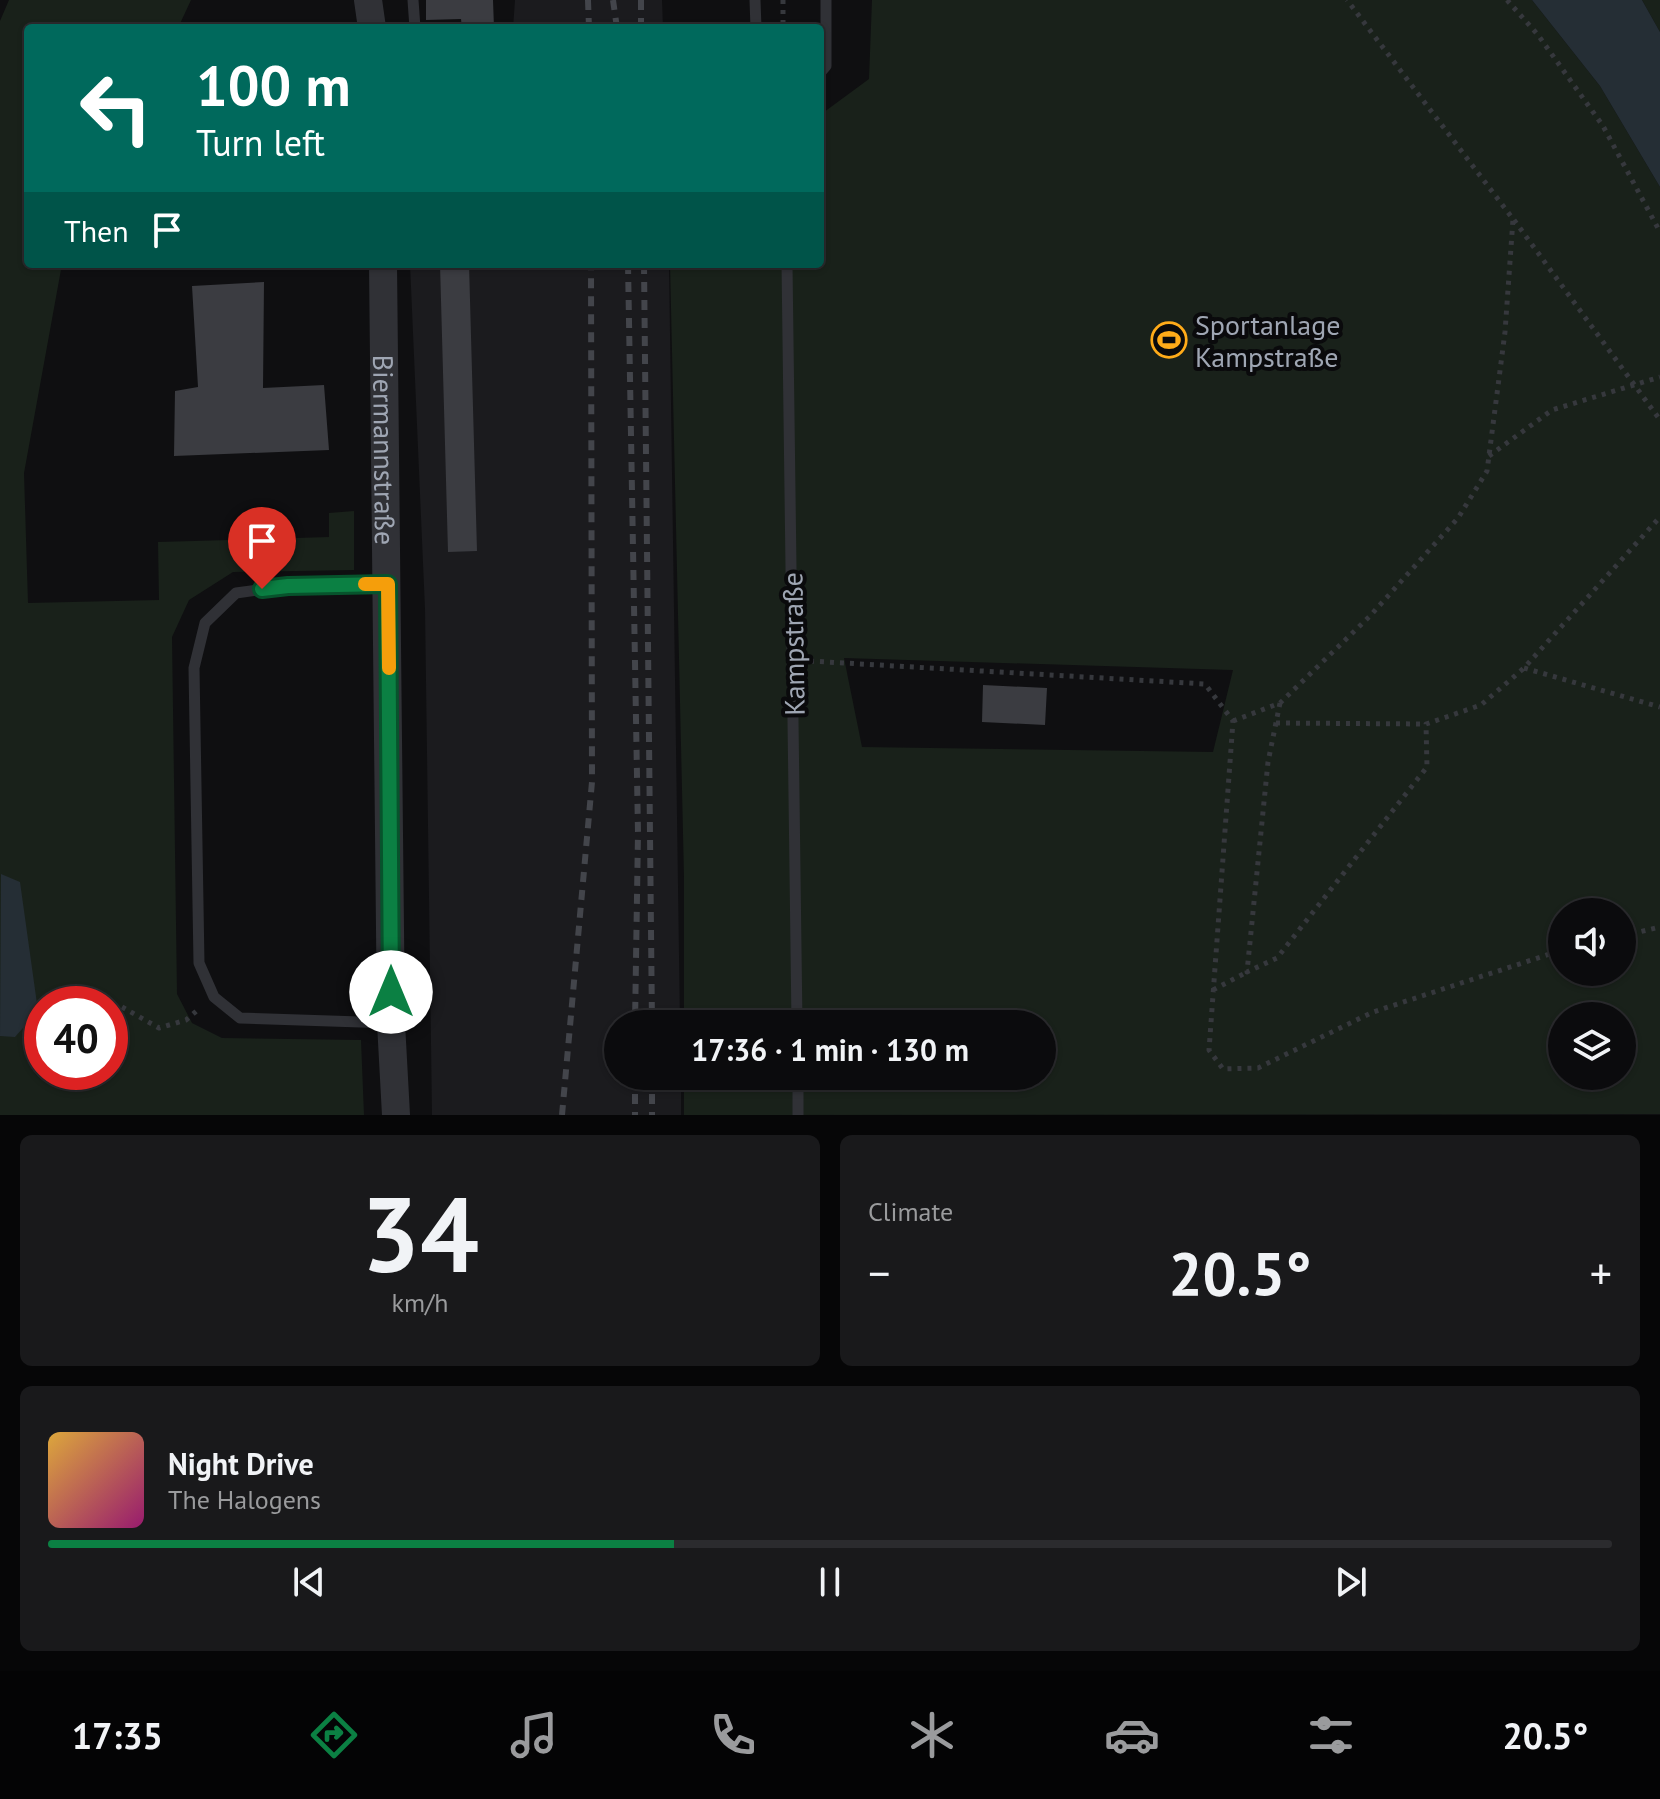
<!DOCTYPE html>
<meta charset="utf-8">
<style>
:root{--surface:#0b0b0d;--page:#19191b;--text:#f1f3f6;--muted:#9a9b9d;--line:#2b2b2e;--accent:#0b8043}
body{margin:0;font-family:"PT Sans",sans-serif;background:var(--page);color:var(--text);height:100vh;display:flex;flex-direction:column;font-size:30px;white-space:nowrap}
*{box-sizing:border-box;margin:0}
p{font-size:26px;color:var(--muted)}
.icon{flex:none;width:44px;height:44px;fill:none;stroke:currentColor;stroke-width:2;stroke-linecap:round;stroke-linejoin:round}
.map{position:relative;height:1115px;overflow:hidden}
.drawer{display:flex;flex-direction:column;gap:20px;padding:20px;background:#060607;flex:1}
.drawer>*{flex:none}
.hud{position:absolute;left:24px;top:24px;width:800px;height:244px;border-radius:8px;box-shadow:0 2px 6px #0004,0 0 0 2px var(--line);background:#00695c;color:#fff;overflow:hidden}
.buttons{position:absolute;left:1548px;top:898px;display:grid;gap:16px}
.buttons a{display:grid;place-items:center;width:88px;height:88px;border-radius:50%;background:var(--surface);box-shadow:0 2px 6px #0004,0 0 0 2px var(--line);font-size:40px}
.speed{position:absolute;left:24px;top:986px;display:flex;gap:16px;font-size:40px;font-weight:700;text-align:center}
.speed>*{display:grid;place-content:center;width:104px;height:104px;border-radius:50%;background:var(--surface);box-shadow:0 2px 6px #0004,0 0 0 2px var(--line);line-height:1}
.speed .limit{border:12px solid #d22;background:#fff;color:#111}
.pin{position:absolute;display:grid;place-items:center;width:68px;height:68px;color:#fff;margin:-82px -34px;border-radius:50% 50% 50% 0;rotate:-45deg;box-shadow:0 0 8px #0007}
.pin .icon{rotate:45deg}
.me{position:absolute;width:88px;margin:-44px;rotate:0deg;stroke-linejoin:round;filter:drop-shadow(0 0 6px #0008)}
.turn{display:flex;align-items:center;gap:28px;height:168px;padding:0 40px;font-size:36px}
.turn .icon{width:104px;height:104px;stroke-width:2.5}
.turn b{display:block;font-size:56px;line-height:68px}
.then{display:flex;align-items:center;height:76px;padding:0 40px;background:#0003;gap:16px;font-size:30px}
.big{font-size:60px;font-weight:700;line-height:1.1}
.drawer .tile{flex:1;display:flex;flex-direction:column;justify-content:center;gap:12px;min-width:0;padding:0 28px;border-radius:12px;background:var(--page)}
.drawer .dial{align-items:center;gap:0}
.dial b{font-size:104px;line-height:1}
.song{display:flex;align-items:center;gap:24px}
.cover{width:96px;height:96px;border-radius:12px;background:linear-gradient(135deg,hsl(40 70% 55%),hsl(320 70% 35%))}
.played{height:8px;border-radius:4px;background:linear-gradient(90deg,var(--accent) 40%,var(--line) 40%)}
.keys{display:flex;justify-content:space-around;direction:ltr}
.heat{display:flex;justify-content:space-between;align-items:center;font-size:44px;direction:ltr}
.drawer .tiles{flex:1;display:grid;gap:20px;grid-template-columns:1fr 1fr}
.tile:last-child{grid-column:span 2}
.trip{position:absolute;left:604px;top:1010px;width:452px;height:80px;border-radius:40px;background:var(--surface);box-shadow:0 2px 6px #0004,0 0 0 2px var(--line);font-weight:700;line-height:80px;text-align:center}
.tabs{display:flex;height:128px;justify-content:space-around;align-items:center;background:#040405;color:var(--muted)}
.tabs .icon{width:56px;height:56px}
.tabs .active{color:var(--accent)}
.tabs b{font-size:36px;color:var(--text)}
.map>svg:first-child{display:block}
.built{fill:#1b1b1e}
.green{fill:#19211a;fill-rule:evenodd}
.water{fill:#252e35}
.building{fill:#3b3c41}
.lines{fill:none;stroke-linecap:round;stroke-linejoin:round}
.path{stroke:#36383d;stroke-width:5;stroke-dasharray:4 6;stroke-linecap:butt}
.service{stroke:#303136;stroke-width:11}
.tertiary{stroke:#303136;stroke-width:28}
.rail{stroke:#43454b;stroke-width:6;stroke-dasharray:10 8;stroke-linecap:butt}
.route-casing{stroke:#07532c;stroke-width:20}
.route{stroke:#0b8043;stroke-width:14}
.slow{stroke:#f59e0b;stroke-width:14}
.labels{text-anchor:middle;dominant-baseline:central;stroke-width:8;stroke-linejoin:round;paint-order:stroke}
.poi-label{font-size:28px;fill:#9fa6b3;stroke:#0a0a0c;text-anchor:start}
.street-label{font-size:28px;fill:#9fa6b3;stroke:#0a0a0c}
</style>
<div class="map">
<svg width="1660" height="1115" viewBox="0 0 1660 1115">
<rect width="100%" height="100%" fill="#0f0f11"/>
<path class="built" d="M515,0H662L663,28H513Z
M410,264H669L680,1024H618V1076H681V1115H432L425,609Z"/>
<path class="green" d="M9,0H191L178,28H28V264H62L24,473L28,603L159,600L158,542L329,537V513L354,511V570L233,572L189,600L172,637L177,994L192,1023L222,1038L361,1040L364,1115H0V21ZM42,1004H110V1072H42Z
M872,0H1532L1600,86L1660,187V1114L684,1115V1076H1042V1024H684V877L670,264H820V115L869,79ZM844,658L1232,670H1233L1213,752L862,747ZM1562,912H1622V972H1562ZM1562,1016H1622V1076H1562Z
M1642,0H1660V32Z"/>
<path class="water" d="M1532,0H1642L1660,32V187L1600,86Z
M1,874L20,882L38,1011L15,1037L0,1036Z"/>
<path class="building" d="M426,0H493L494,28H462L461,19L426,20Z
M440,264H469L477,551L448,552Z
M264,282L263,388L324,385L329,450L174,456L175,391L198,387L192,286Z
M983,685L1047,688L1045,725L982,722Z"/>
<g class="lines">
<path class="path" d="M783,0V28
M1507,0L1538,35L1603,126L1660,232
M1514,220L1660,420
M1489,456L1552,410L1660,377
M810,661L1205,684L1233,721L1209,1050L1223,1069L1258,1068L1373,1012L1562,950
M1524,668L1660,707
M1280,703L1268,762L1247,972L1277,958L1427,767L1426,724L1481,705L1524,668L1660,517
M1233,721L1280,703L1370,616L1458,518L1487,471L1505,332L1513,219L1347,0
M1276,723L1426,724
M1622,936L1660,927
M1213,990L1247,972
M122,1007L159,1028L186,1020L200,1008"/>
<path class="service" d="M413,0L415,28
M755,0L756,28
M820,73L826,66V0
M787,264L797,1024
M384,584L288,586L236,593L205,623L194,668L199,963L214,997L240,1018L391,1023
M798,1076V1115"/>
<g class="tertiary">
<path d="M368,0L372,28"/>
<path id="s1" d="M383,264L391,1023L396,1115"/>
</g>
<path class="rail" d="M588,0L589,28
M613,0L617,28
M641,0V28
M628,264L638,833L635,1024
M644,264L652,1024
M635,1076V1115
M652,1076V1115
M562,1115L592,782L591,264"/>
</g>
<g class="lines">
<defs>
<path id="route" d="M262,589L288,586L388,584L391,992"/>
</defs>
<use href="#route" class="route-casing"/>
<use href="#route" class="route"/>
<path class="slow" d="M365,584H388L389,668"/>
</g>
<defs>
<symbol id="stadium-ring" viewBox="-11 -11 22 22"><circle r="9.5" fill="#0a0a0c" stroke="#ffab19" stroke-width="1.5"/><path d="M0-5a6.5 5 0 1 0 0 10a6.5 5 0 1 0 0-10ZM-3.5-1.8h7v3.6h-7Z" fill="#ffab19"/></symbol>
</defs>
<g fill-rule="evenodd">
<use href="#stadium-ring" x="1149" y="320" width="40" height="40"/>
</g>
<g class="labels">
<g class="poi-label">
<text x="1195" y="324">Sportanlage<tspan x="1195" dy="32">Kampstraße</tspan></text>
</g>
<g class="street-label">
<text stroke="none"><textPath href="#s1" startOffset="186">Biermannstraße</textPath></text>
<text transform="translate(793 644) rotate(-91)">Kampstraße</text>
</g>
</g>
</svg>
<div class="buttons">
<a><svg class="icon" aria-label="sound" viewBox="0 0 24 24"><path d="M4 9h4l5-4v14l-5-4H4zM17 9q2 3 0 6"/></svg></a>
<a><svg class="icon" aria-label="layers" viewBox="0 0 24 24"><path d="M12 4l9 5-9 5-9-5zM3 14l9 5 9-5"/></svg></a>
</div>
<div class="speed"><div class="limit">40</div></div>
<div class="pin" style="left:262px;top:589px;background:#d93025"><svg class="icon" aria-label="arrive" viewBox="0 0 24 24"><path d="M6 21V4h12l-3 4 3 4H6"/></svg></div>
<svg class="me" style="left:391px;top:992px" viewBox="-20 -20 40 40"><circle r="19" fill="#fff"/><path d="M0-13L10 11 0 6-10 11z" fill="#0b8043"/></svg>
<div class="trip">17:36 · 1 min · 130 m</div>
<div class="hud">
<div class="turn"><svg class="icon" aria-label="left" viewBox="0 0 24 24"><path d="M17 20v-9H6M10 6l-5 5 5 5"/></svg><div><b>100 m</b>Turn left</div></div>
<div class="then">Then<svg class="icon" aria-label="arrive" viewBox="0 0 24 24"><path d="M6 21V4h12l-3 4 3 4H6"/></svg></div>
</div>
</div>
<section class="drawer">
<div class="tiles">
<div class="tile dial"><b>34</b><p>km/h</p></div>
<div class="tile"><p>Climate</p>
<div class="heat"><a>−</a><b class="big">20.5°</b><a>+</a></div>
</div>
<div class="tile">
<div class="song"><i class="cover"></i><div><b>Night Drive</b><p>The Halogens</p></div></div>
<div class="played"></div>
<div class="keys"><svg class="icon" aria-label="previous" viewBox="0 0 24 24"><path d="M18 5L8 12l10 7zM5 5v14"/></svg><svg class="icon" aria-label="pause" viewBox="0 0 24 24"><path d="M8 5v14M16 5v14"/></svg><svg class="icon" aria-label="next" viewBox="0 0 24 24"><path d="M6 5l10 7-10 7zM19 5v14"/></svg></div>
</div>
</div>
</section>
<nav class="tabs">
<b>17:35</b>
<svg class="icon active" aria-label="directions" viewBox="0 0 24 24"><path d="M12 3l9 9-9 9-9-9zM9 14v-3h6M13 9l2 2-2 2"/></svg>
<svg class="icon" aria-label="music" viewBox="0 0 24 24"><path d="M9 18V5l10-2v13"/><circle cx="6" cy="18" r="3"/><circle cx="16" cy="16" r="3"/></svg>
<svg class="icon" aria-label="phone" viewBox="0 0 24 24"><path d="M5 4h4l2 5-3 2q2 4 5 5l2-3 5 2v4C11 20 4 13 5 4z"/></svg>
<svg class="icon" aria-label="climate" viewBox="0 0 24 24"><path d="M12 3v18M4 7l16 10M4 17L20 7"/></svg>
<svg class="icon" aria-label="car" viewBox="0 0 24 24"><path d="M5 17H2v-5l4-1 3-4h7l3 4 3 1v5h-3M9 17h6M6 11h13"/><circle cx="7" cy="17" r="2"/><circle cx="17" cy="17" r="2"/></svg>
<svg class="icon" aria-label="filters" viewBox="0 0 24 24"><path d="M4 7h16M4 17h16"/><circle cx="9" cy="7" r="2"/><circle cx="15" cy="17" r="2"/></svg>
<b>20.5°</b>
</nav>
